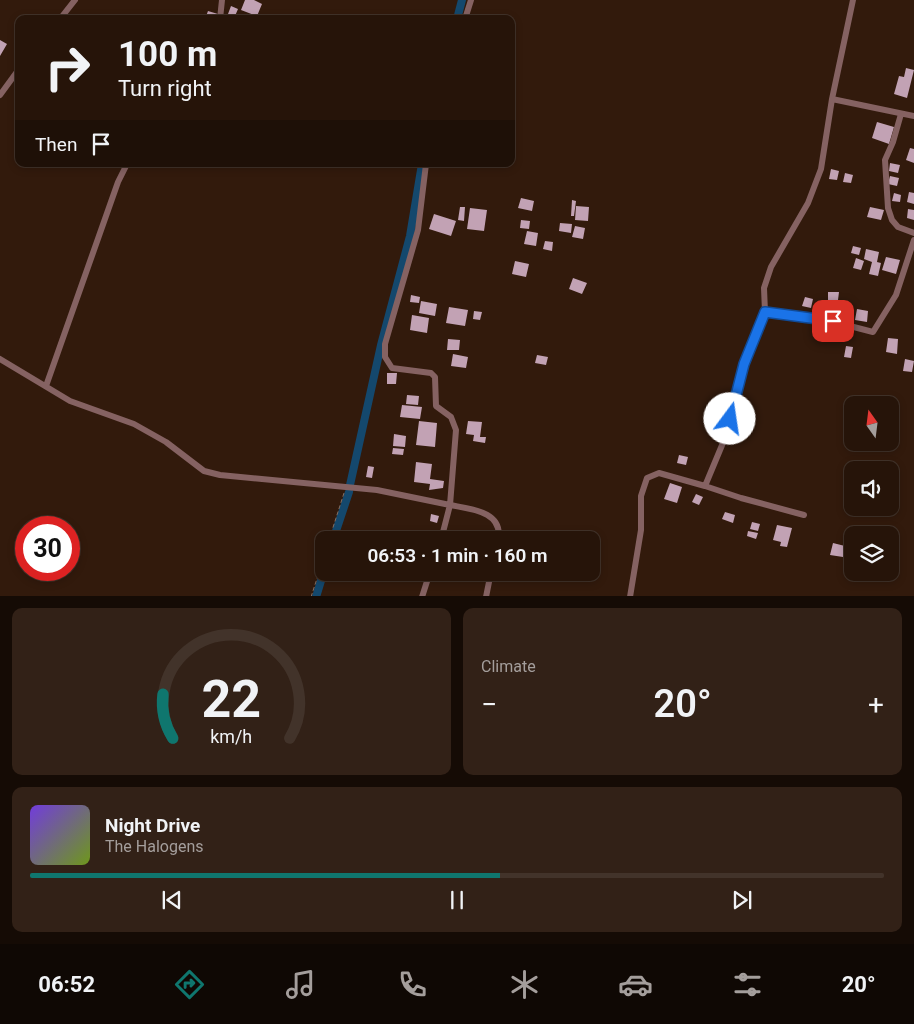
<!DOCTYPE html>
<meta charset="utf-8">
<style>
:root{--surface:#261409;--page:#322117;--text:#f1f3f6;--muted:#a49e9c;--line:#42332a;--accent:#0f766e}
body{margin:0;font-family:Roboto,sans-serif;background:var(--page);color:var(--text);height:100vh;display:flex;flex-direction:column;font-size:19px;white-space:nowrap}
*{box-sizing:border-box;margin:0}
p{font-size:16px;color:var(--muted)}
.icon{flex:none;width:28px;height:28px;fill:none;stroke:currentColor;stroke-width:2;stroke-linecap:round;stroke-linejoin:round}
.map{position:relative;height:596px;overflow:hidden}
.drawer{display:flex;flex-direction:column;gap:12px;padding:12px;background:#150b05;flex:1}
.drawer>*{flex:none}
.top-card{position:absolute;left:15px;top:15px;width:500px;height:152px;border-radius:10px;box-shadow:0 2px 8px #0003,0 0 0 1px var(--line);background:#261409;color:var(--text);overflow:hidden}
.needle{width:32px;rotate:346deg}
.tools{position:absolute;left:844px;top:396px;display:grid;gap:10px}
.tools a{display:grid;place-items:center;width:55px;height:55px;border-radius:10px;background:var(--surface);box-shadow:0 2px 8px #0003,0 0 0 1px var(--line);font-size:25px}
.speed{position:absolute;left:15px;top:516px;display:flex;gap:10px;font-size:25px;font-weight:700;text-align:center}
.speed>*{display:grid;place-content:center;width:65px;height:65px;border-radius:50%;background:var(--surface);box-shadow:0 2px 8px #0003,0 0 0 1px var(--line);line-height:1}
.speed .limit{border:8px solid #d22;background:#fff;color:#111}
.pin{position:absolute;display:grid;place-items:center;width:42px;height:42px;color:#fff;margin:-21px;border-radius:10px;box-shadow:0 2px 8px #0006}
.me{position:absolute;width:55px;margin:-28px;rotate:14deg;stroke-linejoin:round;filter:drop-shadow(0 0 4px #0008)}
.turn{display:flex;align-items:center;gap:18px;height:105px;padding:0 20px;font-size:22px}
.turn .icon{width:65px;height:65px;stroke-width:2.5}
.turn b{display:block;font-size:35px;line-height:42px}
.then{display:flex;align-items:center;height:48px;padding:0 20px;background:#0003;gap:10px;font-size:19px}
.big{font-size:38px;font-weight:600;line-height:1.1}
.drawer .card{flex:1;display:flex;flex-direction:column;justify-content:center;gap:8px;min-width:0;padding:0 18px;border-radius:10px;background:var(--page)}
.drawer .dial{align-items:center;gap:0}
.dial svg{height:130px;overflow:visible;fill:none;stroke:var(--line);stroke-width:7;stroke-linecap:round;text-anchor:middle}
.dial text{fill:var(--text);stroke:none}
.song{display:flex;align-items:center;gap:15px}
.cover{width:60px;height:60px;border-radius:8px;background:linear-gradient(135deg,hsl(260 70% 55%),hsl(80 70% 35%))}
.played{height:5px;border-radius:2px;background:linear-gradient(90deg,var(--accent) 55%,var(--line) 55%)}
.keys{display:flex;justify-content:space-around;direction:ltr}
.heat{display:flex;justify-content:space-between;align-items:center;font-size:28px;direction:ltr}
.drawer .tiles{flex:1;display:grid;gap:12px;grid-template-columns:1fr 1fr}
.card:last-child{grid-column:span 2}
.trip{position:absolute;left:315px;top:531px;width:285px;height:50px;border-radius:10px;background:var(--surface);box-shadow:0 2px 8px #0003,0 0 0 1px var(--line);font-weight:600;line-height:50px;text-align:center}
.tab-bar{display:flex;height:80px;justify-content:space-around;align-items:center;background:#0f0804;color:var(--muted)}
.tab-bar .icon{width:35px;height:35px}
.tab-bar .selected{color:var(--accent)}
.tab-bar b{font-size:22px;color:var(--text)}
.map>svg:first-child{display:block}
.lines{fill:none;stroke-linecap:round;stroke-linejoin:round}
.canal{stroke:#14486d;stroke-width:8}
.building{fill:#c2a2b4}
.path{stroke:#846f63;stroke-width:1;stroke-dasharray:4 2.5;stroke-linecap:butt}
.street{stroke:#856262;stroke-width:6}
.route-casing{stroke:#114b97;stroke-width:12}
.route{stroke:#1a73e8;stroke-width:9}
</style>
<div class="map">
<svg width="914" height="597" viewBox="0 0 914 597">
<rect width="100%" height="100%" fill="#321a0c"/>
<g class="lines">
<path class="canal" d="M457,19L462,0
M350,485L381,345L410,236L422,164
M333,540L349,492
M316,597L324,571"/>
</g>
<path class="building" d="M245,0H254L262,4L257,16L241,10Z
M231,6L238,9L235,16L228,14Z
M208,11L218,14L216,19H205Z
M0,40L7,44L0,56Z
M906,68L914,70L907,98L894,94L899,76L904,77Z
M877,122L894,127L889,144L872,138Z
M910,148L914,149V163L906,160Z
M890,163L900,165L898,173L889,171Z
M831,169L839,171L837,180L829,179Z
M845,173L853,175L851,183L843,182Z
M890,176L899,178L897,186L888,184Z
M909,192L914,193V204L907,202Z
M894,193L901,195L900,202L892,201Z
M521,198L534,201L532,211L518,208Z
M572,200L576,201L574,216H571Z
M576,206L589,207L588,221L575,220Z
M460,207H465L464,221L458,220Z
M870,207L884,210L881,220L867,217Z
M470,208L487,210L484,231L467,229Z
M908,209L914,210V220L907,218Z
M434,214L456,221L451,236L429,229Z
M521,220L530,221L529,229L520,228Z
M560,223L572,224L571,233L559,231Z
M575,226L585,228L583,239L572,237Z
M527,231L538,233L536,246L524,244Z
M545,241L553,242L552,251L543,249Z
M853,246L861,248L859,255L851,253Z
M866,249L879,252L877,262L881,263L878,276L869,274L872,262L864,259Z
M886,257L900,260L896,274L882,270Z
M856,258L864,261L861,270L853,268Z
M515,261L529,264L526,277L512,274Z
M573,278L587,283L582,294L569,289Z
M828,292H839L838,300H828Z
M411,295L420,297L419,303L410,302Z
M805,297L813,299L811,308L802,306Z
M421,301L437,304L435,316L419,313Z
M824,303L838,306L835,316L822,313Z
M449,307L468,310L465,326L446,323Z
M843,308L853,311L851,320L841,318Z
M857,309L868,311L867,322L855,320Z
M474,311L482,312L480,320L473,319Z
M412,315L429,318L427,333L410,330Z
M888,338L898,339L897,354L886,352Z
M448,339L460,340L459,350H447Z
M846,346L853,347L851,358L844,357Z
M453,354L468,357L466,368L451,366Z
M537,355L548,357L546,365L535,363Z
M905,359L914,361L912,372L903,371Z
M387,373H397L396,384H387Z
M407,395L419,396L418,405L406,404Z
M402,405L422,407L420,419L400,417Z
M419,421L437,423L435,447L416,445Z
M468,421L482,422L480,437H486L485,443L473,441L474,435L466,434Z
M394,434L406,436L405,447L393,446Z
M393,448L404,449L403,455L392,454Z
M679,455L688,457L686,465L677,463Z
M416,462L432,464L430,479L444,481L443,488L429,490L430,484L414,482Z
M368,466L374,467L372,478L366,477Z
M670,483L682,487L677,503L664,499Z
M696,494L703,497L699,505L692,502Z
M725,512L735,515L733,523L722,519Z
M431,514L439,516L437,523L430,521Z
M752,522L760,524L758,531L750,529Z
M777,525L792,528L787,547L780,546L781,542L773,540Z
M748,531L758,533L756,539L747,536Z
M833,543L845,546L843,557L830,555Z"/>
<g class="lines">
<path class="path" d="M329,540L344,493
M311,597L324,557"/>
<path class="street" d="M60,19L75,0
M220,19L222,0
M465,19L471,0
M0,95L19,69
M832,99L914,116
M901,114L893,142L885,160L888,208L892,220L898,227L914,233
M426,164L418,230L385,344V357L392,368L431,373L435,377L436,406L451,417L456,430L450,505C470,509 504,511 498,540
M765,312L815,317L873,332L896,295L914,240
M0,359L70,401L134,424L166,442L204,471L220,475L377,490L450,505L441,540
M46,386L118,182L127,164
M705,486L741,498L804,515
M422,597L430,572
M486,597L491,572
M630,597L641,530V496L647,478L659,473L705,486L725,438L744,364L765,312L764,288L771,267L808,203L821,169L832,99L853,0"/>
</g>
<g class="lines">
<defs>
<path id="route" d="M730,419L744,364L765,312L833,321"/>
</defs>
<use href="#route" class="route-casing"/>
<use href="#route" class="route"/>
</g>
</svg>
<div class="tools">
<a><svg class="needle" viewBox="-14 -14 28 28"><path d="M0-13l5 13h-10z" fill="#e53935"/><path d="M0 13l5-13h-10z" fill="#a49e9c"/></svg></a>
<a><svg class="icon" aria-label="sound" viewBox="0 0 24 24"><path d="M4 9h4l5-4v14l-5-4H4zM17 9q2 3 0 6"/></svg></a>
<a><svg class="icon" aria-label="layers" viewBox="0 0 24 24"><path d="M12 4l9 5-9 5-9-5zM3 14l9 5 9-5"/></svg></a>
</div>
<div class="speed"><div class="limit">30</div></div>
<div class="pin" style="left:833px;top:321px;background:#d93025"><svg class="icon" aria-label="arrive" viewBox="0 0 24 24"><path d="M6 21V4h12l-3 4 3 4H6"/></svg></div>
<svg class="me" style="left:730px;top:419px" viewBox="-20 -20 40 40"><circle r="19" fill="#fff"/><path d="M0-13L10 11 0 6-10 11z" fill="#1a73e8"/></svg>
<div class="trip">06:53 · 1 min · 160 m</div>
<div class="top-card">
<div class="turn"><svg class="icon" aria-label="right" viewBox="0 0 24 24"><path d="M7 20v-9h11M14 6l5 5-5 5"/></svg><div><b>100 m</b>Turn right</div></div>
<div class="then">Then<svg class="icon" aria-label="arrive" viewBox="0 0 24 24"><path d="M6 21V4h12l-3 4 3 4H6"/></svg></div>
</div>
</div>
<section class="drawer">
<div class="tiles">
<div class="card dial"><svg viewBox="0 0 100 80">
<path d="M14 69A42 42 0 1 1 86 69"/>
<path d="M14 69A42 42 0 0 1 8 42" stroke="#0f766e"/>
<text x="50" y="56" font-size="32" font-weight="700">22</text>
<text x="50" y="72" font-size="11">km/h</text>
</svg></div>
<div class="card"><p>Climate</p>
<div class="heat"><a>−</a><b class="big">20°</b><a>+</a></div>
</div>
<div class="card">
<div class="song"><i class="cover"></i><div><b>Night Drive</b><p>The Halogens</p></div></div>
<div class="played"></div>
<div class="keys"><svg class="icon" aria-label="previous" viewBox="0 0 24 24"><path d="M18 5L8 12l10 7zM5 5v14"/></svg><svg class="icon" aria-label="pause" viewBox="0 0 24 24"><path d="M8 5v14M16 5v14"/></svg><svg class="icon" aria-label="next" viewBox="0 0 24 24"><path d="M6 5l10 7-10 7zM19 5v14"/></svg></div>
</div>
</div>
</section>
<nav class="tab-bar">
<b>06:52</b>
<svg class="icon selected" aria-label="directions" viewBox="0 0 24 24"><path d="M12 3l9 9-9 9-9-9zM9 14v-3h6M13 9l2 2-2 2"/></svg>
<svg class="icon" aria-label="music" viewBox="0 0 24 24"><path d="M9 18V5l10-2v13"/><circle cx="6" cy="18" r="3"/><circle cx="16" cy="16" r="3"/></svg>
<svg class="icon" aria-label="phone" viewBox="0 0 24 24"><path d="M5 4h4l2 5-3 2q2 4 5 5l2-3 5 2v4C11 20 4 13 5 4z"/></svg>
<svg class="icon" aria-label="climate" viewBox="0 0 24 24"><path d="M12 3v18M4 7l16 10M4 17L20 7"/></svg>
<svg class="icon" aria-label="car" viewBox="0 0 24 24"><path d="M5 17H2v-5l4-1 3-4h7l3 4 3 1v5h-3M9 17h6M6 11h13"/><circle cx="7" cy="17" r="2"/><circle cx="17" cy="17" r="2"/></svg>
<svg class="icon" aria-label="filters" viewBox="0 0 24 24"><path d="M4 7h16M4 17h16"/><circle cx="9" cy="7" r="2"/><circle cx="15" cy="17" r="2"/></svg>
<b>20°</b>
</nav>
